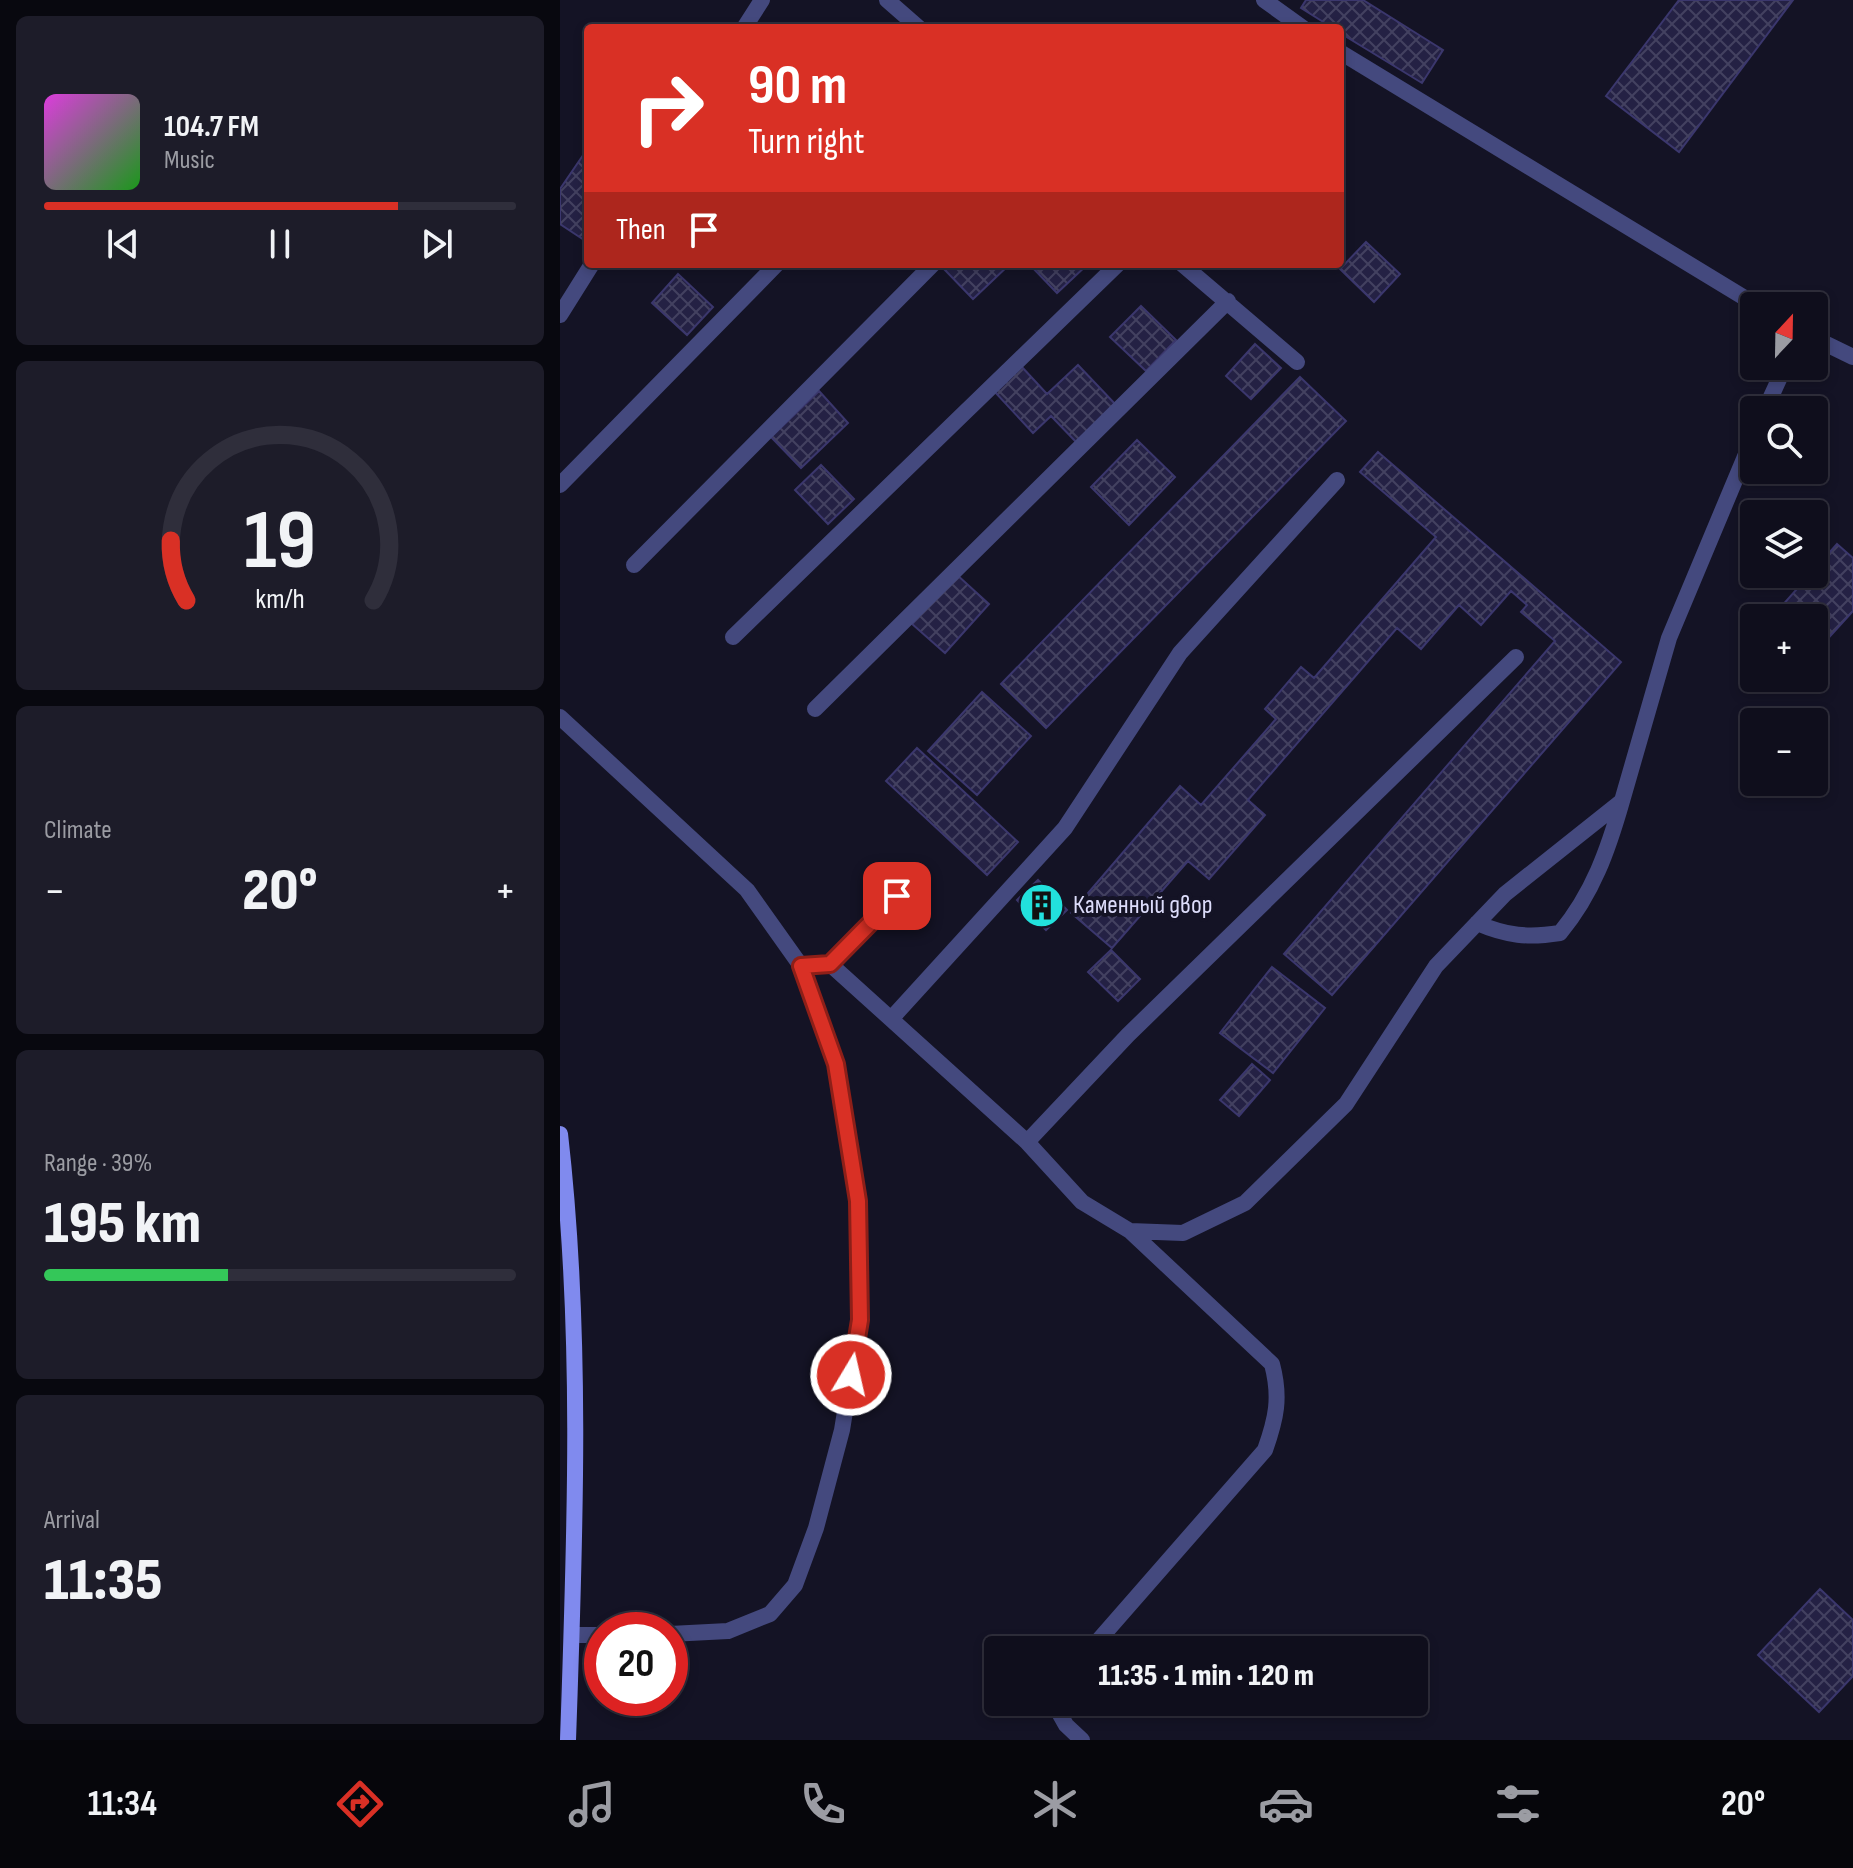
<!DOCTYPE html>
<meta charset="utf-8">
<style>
:root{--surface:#0f0e1c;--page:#1d1c29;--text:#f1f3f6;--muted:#9b9ca3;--line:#2f2e3b;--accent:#d93025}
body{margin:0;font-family:"Sofia Sans Condensed",sans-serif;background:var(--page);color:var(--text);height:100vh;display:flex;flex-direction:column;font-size:30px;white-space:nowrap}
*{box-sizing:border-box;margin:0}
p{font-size:26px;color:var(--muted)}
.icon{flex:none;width:44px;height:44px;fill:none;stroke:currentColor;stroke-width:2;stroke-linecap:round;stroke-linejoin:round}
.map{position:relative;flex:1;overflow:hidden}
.drawer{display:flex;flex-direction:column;gap:16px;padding:16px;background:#08080f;width:560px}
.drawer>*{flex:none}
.banner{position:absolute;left:24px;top:24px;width:760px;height:244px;border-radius:8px;box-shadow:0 4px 12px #0003,0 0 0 2px var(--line);background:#d93025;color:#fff;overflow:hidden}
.needle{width:52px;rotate:22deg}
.tools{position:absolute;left:1180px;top:292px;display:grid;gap:16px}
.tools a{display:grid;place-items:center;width:88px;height:88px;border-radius:8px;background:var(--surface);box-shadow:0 4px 12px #0003,0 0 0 2px var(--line);font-size:40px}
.speed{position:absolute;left:24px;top:1612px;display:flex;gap:16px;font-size:40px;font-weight:700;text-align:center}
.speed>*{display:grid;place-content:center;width:104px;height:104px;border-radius:50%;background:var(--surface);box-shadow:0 4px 12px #0003,0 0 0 2px var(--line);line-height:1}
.speed .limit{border:12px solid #d22;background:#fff;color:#111}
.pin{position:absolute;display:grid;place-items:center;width:68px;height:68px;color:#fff;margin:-34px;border-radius:16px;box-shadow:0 4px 12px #0006}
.me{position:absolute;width:88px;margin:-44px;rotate:9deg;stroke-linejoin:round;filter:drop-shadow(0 0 6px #0008)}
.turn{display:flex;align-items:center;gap:28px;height:168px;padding:0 32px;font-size:36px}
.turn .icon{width:104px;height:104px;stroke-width:2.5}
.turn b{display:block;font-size:56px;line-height:68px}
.then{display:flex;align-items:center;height:76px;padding:0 32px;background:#0003;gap:16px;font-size:30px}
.big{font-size:60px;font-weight:800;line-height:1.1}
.drawer .tile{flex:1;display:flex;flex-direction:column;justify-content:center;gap:12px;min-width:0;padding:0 28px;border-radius:12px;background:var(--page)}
.drawer .dial{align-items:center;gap:0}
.dial svg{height:208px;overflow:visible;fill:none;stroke:var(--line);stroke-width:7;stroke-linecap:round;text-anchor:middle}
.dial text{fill:var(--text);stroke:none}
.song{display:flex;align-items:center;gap:24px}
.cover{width:96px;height:96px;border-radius:12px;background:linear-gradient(135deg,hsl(300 70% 55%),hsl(120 70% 35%))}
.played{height:8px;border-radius:4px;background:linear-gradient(90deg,var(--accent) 75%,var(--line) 75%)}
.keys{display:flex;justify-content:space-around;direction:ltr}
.heat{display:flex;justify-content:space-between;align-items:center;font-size:44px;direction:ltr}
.charge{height:12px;border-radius:6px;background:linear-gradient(90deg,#34c759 39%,var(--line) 0)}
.trip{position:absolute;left:424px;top:1636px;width:444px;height:80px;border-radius:8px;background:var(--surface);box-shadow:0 4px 12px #0003,0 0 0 2px var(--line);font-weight:800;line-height:80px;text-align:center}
.menu{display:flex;height:128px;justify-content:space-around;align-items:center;background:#06060b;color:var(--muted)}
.menu .icon{width:56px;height:56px}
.menu .active{color:var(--accent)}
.menu b{font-size:36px;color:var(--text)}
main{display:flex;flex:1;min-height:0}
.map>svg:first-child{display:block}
.building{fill:url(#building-cross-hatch);stroke:#3b376d;stroke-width:2}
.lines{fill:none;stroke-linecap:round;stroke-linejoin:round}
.lane{stroke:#44497e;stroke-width:16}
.secondary{stroke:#808aee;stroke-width:16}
.route-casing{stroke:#8d1f18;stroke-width:20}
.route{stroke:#d93025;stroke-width:14}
.labels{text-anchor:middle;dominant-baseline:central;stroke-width:8;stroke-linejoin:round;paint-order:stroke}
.poi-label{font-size:26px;fill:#dcdcfa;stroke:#141325;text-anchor:start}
</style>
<main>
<section class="drawer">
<div class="tile">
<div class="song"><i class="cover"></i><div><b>104.7 FM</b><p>Music</p></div></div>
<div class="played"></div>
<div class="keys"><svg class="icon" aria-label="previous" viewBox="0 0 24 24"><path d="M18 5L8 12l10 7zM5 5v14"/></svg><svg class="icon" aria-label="pause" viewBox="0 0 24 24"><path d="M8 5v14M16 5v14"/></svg><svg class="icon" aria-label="next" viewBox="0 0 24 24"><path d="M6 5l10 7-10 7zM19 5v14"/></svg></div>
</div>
<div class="tile dial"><svg viewBox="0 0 100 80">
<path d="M14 69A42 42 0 1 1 86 69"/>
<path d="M14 69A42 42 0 0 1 8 46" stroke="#d93025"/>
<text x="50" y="56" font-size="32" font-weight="700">19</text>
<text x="50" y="72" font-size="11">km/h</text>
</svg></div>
<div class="tile"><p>Climate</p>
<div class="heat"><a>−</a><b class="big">20°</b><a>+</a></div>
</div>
<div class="tile"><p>Range · 39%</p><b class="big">195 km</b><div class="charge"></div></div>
<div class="tile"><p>Arrival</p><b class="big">11:35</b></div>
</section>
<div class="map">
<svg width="1293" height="1740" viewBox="0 0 1293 1740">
<defs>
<pattern id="building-cross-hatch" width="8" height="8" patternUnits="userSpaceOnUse" patternTransform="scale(2)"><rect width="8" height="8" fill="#242144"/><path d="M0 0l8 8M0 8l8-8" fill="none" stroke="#434160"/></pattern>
</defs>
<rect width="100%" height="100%" fill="#141325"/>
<path class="building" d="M746,0H803L883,50L862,83L780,33V28H773L741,8Z
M1119,0H1233L1119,152L1046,96Z
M28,148V235L24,240L0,224V189Z
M806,242L840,274L814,302L780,269Z
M385,264H450L413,299L382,267Z
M469,264H528L497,293Z
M118,274L153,307L127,335L92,303Z
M581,306L616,340L586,371L550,337Z
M695,344L721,368L691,399L666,376Z
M518,365L557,406L518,444L491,416L473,433L434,391L461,366L487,394Z
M740,377L786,421L486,728L441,684Z
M259,391L288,423L241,468L211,437Z
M577,440L615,477L569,525L531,487Z
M818,452L1061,662L772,995L724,954L995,641L961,612L967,605L951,591L921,625L899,605L861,649L837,628L688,800L705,815L649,879L628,861L552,948L511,913L620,786L641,805L716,719L705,709L741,667L754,678L876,537L800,472Z
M261,465L294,499L268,524L235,490Z
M1277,544L1293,558V611L1254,654V618H1211Z
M396,574L429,604L385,653L352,624Z
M422,692L471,736L417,795L368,751Z
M357,748L458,842L427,875L326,781Z
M478,880L507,910L486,930L457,900Z
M551,950L580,979L558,1001L528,972Z
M712,967L765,1008L713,1073L660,1033Z
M692,1064L710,1080L679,1116L660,1100Z
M1260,1589L1293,1620V1676L1259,1712L1198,1655Z"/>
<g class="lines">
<path class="lane" d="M327,0L359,28
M704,0L743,28
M184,28L202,0
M780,52L1198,306
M622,264L737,362
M0,315L32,264
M1254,338L1293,357
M1205,410L1225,366
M0,485L217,264
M74,565L373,264
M173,637L558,264
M255,709L668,301
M0,717L187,890L241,966L276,1064L298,1201L300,1320L282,1430L256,1528L235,1585L210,1614L168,1631L110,1634
M917,923C947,936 968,938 1000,933C1033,893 1048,850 1062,801
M270,964L359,874
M241,966L270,964L467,1142L568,1035L956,657
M331,1019L505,828L620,653L777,480
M467,1142L522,1202L570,1231L623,1233L685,1203L786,1104L876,966L945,894L1062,801L1109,638L1194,435
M12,1635H42
M530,1650L705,1450C716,1419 721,1398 712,1364L570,1231
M493,1702L506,1725L522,1740"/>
<path class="secondary" d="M0,1134C23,1334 15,1539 8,1740"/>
</g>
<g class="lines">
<defs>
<path id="route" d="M291,1375L300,1320L298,1201L276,1064L241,966L270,964L337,896"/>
</defs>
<use href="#route" class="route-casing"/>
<use href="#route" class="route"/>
</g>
<defs>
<symbol id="building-disc" viewBox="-11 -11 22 22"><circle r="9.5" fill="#22e1dd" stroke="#141325"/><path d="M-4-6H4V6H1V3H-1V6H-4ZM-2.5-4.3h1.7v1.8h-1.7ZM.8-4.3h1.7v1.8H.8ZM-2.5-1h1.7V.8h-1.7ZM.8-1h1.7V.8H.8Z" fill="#111"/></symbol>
</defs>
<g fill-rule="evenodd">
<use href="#building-disc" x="456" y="880" width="51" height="51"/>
</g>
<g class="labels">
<g class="poi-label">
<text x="513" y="905">Каменный двор</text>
</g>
</g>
</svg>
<div class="tools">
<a><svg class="needle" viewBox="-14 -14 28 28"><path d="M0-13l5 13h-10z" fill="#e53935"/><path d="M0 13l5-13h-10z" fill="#9b9ca3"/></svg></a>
<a><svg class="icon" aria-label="search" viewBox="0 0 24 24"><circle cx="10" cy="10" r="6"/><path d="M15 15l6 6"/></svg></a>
<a><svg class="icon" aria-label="layers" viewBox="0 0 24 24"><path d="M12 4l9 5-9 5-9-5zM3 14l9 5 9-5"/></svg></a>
<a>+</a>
<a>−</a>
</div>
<div class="speed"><div class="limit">20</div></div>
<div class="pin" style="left:337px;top:896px;background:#d93025"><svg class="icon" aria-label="arrive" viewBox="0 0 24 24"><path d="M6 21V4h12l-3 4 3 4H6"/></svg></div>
<svg class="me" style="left:291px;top:1375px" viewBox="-20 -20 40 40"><circle r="17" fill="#d93025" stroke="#fff" stroke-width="3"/><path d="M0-11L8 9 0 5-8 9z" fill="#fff"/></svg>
<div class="trip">11:35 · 1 min · 120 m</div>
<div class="banner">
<div class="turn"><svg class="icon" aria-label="right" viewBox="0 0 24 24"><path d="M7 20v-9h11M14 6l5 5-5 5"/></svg><div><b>90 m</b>Turn right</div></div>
<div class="then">Then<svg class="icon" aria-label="arrive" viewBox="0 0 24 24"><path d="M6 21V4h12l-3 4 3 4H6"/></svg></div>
</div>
</div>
</main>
<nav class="menu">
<b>11:34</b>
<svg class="icon active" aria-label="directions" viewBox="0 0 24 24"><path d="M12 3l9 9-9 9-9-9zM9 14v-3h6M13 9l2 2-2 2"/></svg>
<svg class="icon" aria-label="music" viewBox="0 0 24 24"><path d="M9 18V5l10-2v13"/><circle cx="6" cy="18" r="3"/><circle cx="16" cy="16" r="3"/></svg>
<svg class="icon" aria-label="phone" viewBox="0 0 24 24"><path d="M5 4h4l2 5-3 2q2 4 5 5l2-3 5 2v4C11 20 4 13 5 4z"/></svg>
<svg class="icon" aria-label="climate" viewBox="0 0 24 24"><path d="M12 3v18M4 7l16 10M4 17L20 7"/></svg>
<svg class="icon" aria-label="car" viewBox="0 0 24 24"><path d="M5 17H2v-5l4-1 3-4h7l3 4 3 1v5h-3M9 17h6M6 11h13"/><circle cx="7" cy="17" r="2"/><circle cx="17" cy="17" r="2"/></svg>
<svg class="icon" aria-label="filters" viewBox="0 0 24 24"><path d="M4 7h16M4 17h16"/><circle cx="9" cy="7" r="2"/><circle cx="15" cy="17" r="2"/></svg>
<b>20°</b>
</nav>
